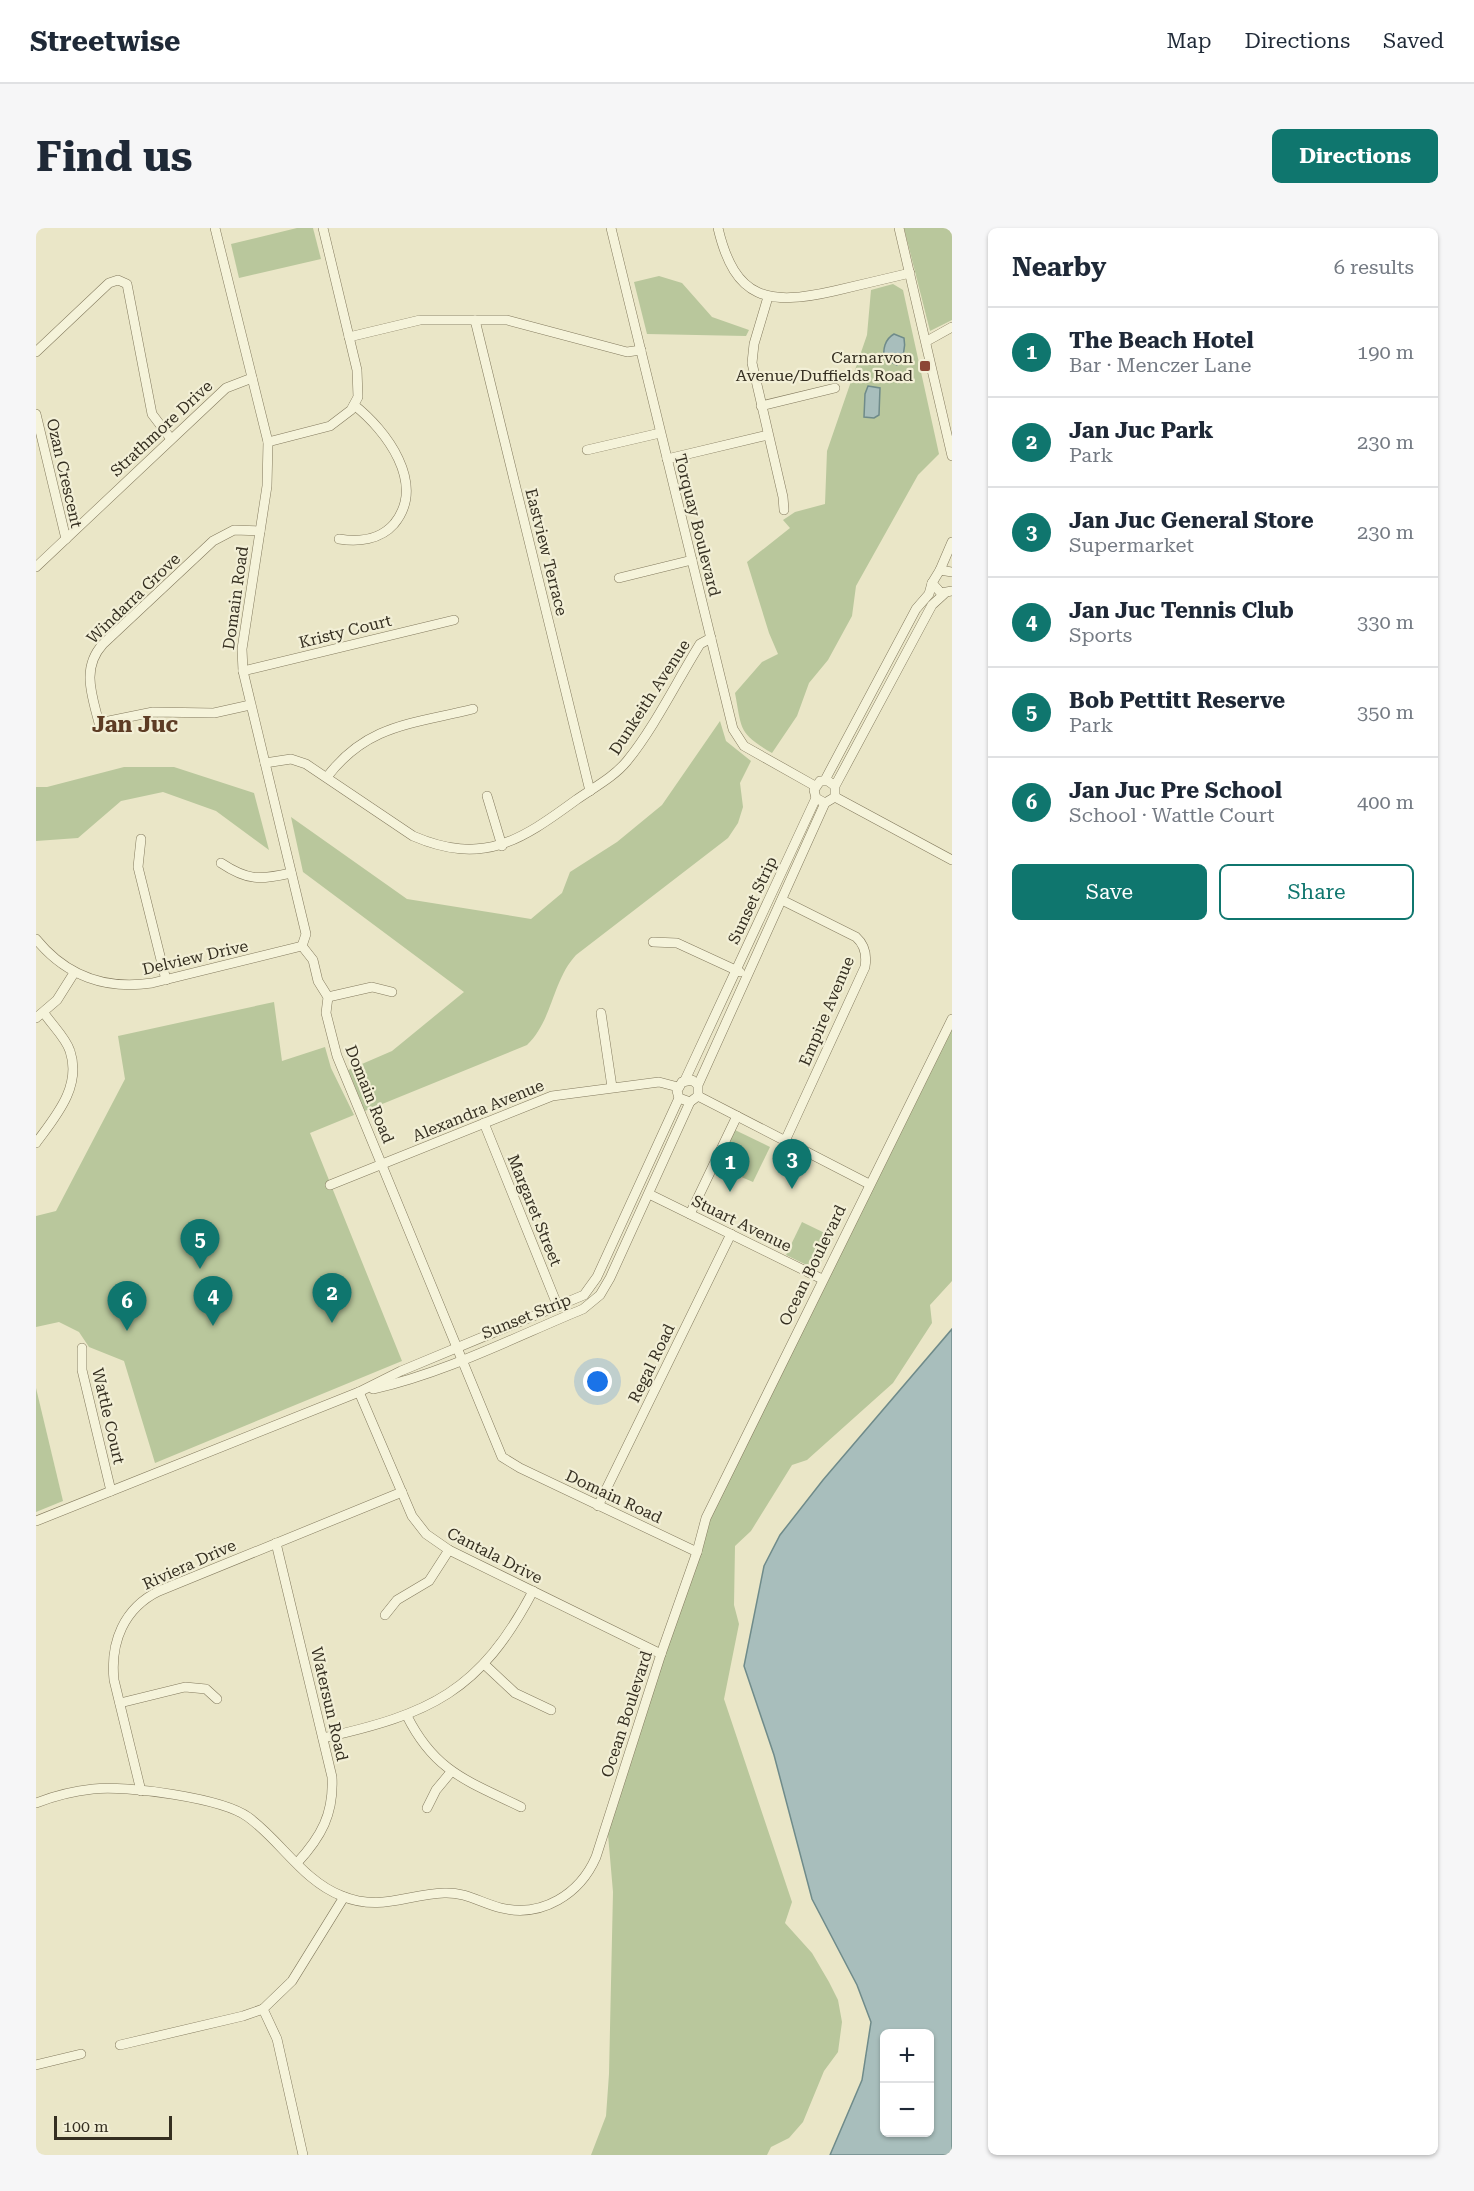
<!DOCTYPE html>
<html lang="en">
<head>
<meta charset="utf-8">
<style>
	body { margin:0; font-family:"Roboto Serif",serif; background:#f6f6f7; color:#1f2937 }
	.controls { position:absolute; right:18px; bottom:18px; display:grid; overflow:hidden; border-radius:9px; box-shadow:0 2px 4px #0004 }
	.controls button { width:54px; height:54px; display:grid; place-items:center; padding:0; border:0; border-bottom:2px solid #e0e1e3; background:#fff; color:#1f2937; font:30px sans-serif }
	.scale { position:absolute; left:18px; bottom:15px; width:118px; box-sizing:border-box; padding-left:6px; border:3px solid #352f21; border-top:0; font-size:16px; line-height:21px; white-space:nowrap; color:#352f21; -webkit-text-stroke:4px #f2efd6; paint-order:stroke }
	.you { position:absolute; left:562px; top:1154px; width:21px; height:21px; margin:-15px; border:4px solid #fff; border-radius:50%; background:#1a73e8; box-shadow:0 0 0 9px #1a73e833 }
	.badge { display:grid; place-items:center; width:39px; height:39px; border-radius:50%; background:#0f766e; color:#fff; font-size:20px; font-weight:700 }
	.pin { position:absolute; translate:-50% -50px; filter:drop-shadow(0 2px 3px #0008) }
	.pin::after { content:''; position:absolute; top:32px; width:21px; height:18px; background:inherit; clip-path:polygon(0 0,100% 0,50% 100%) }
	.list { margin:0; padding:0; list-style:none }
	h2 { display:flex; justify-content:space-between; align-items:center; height:78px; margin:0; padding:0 24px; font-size:26px }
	h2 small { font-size:20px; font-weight:400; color:#747a83 }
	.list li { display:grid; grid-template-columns:39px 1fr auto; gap:18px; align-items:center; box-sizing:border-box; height:90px; padding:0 24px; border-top:2px solid #e0e1e3 }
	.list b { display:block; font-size:22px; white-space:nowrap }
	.list p { margin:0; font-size:20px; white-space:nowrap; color:#747a83 }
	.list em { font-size:20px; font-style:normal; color:#747a83 }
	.actions { display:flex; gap:12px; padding:18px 24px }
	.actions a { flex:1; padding:14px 0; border:2px solid #0f766e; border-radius:9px; text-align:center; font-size:21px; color:#0f766e }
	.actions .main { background:#0f766e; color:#fff }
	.map { position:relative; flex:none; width:916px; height:1927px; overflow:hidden; border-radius:9px }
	header { display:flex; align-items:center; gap:36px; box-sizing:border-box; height:84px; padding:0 30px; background:#fff; border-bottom:2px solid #e0e1e3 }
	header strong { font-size:28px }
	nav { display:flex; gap:33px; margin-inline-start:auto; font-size:21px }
	.intro { display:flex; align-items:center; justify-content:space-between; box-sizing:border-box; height:144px; padding:0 36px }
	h1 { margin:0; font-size:42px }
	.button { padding:15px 27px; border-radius:9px; background:#0f766e; color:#fff; font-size:21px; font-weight:700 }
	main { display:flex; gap:36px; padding:0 36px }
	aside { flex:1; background:#fff; border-radius:9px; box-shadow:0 2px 4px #0004 }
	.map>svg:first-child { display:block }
	.green { fill:#b9c79c }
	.water { fill:#a8bebc; stroke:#6f8b8a; stroke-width:1.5; fill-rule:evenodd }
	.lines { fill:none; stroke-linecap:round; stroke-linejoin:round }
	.minor-casing { stroke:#837a5e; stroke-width:10 }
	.minor { stroke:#f5f3da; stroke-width:9 }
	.poi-dot { fill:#8c4635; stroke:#f2efd6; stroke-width:2 }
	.labels { text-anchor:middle; stroke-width:4.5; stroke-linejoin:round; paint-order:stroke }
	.poi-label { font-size:16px; fill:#352f21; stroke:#f2efd6; text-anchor:end }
	.street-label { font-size:16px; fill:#352f21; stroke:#f2efd6 }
	.district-label { font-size:22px; font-weight:bold; fill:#5d3c24; stroke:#f2efd6 }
</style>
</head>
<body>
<header>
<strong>Streetwise</strong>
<nav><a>Map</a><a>Directions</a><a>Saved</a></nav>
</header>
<div class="intro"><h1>Find us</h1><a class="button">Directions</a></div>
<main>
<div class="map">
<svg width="916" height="1927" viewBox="0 0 916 1927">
	<rect width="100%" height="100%" fill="#eae6c7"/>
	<!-- green -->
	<g class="green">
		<polygon points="261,0 277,0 285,31 203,50 195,16"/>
		<polygon points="868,0 916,0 916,92 894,103"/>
		<polygon points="623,48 646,55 676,89 713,102 710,108 611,106 598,54"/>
		<path d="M857,56l10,6 36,164 -21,21 -62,111 -4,30 -24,44 -19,23 -12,33 -25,37c-34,-20 -30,-23 -37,-60l27,-31 16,-8 -9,-21 -22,-71 43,-34 -7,-8 12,-8 30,-8 2,-53 40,-116 4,-45z"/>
		<path d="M684,493l6,20 25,20 -11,22 3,24 -5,16 -10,15 -152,117c-24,26 -23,65 -49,90l-162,66 -17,-41 44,-19 72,-59 -161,-120 -12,-55 116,82 124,20 31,-26 8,-21 47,-30 45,-37z"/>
		<polygon points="88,539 138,539 218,565 233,622 180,583 127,564 85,573 42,610 0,613 0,559 11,559"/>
		<polygon points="238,774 246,833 289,819 295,840 318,887 274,905 366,1133 119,1235 88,1133 53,1119 43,1104 23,1094 0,1099 0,988 20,983 89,851 82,808"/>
		<polygon points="916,791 916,1053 894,1077 896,1095 857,1155 771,1232 756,1237 715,1303 699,1318 698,1377 703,1396 688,1471 756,1674 749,1695 776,1725 793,1754 802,1772 806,1794 802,1824 788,1843 767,1894 753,1910 735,1919 731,1927 555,1927 570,1888 573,1846 577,1664 571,1595 664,1307"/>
		<polygon points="699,902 734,919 717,954 682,939"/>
		<polygon points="766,994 797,1009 781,1042 750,1027"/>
		<polygon points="0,1160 27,1273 0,1284"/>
	</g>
	<!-- water -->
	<g class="water">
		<path d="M858,106l10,4c2,10 0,18 -7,27l-12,-6c-3,-9 0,-20 9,-25z"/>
		<polygon points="832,158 844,160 843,187 838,190 828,189 829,166"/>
		<path d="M916,1101v826h-122l32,-75 9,-58 -14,-37 -45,-86 -38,-144 -30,-89 20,-100 16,-31 43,-55zM848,1806h46v98h-46z"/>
	</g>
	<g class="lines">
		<defs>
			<g id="minor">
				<polyline points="179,0 232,214 231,258 206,421 207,443 270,706 266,718 277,732 282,753 292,769 290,785 301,828 466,1229 484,1240 661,1324"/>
				<polyline points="575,0 697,501 708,518 779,558"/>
				<path d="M682,0c17,72 50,78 116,63 25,-6 51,-12 76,-18"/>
				<polyline points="863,0 916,228"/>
				<polyline points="732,69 718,116 716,135 747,269 748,282"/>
				<polyline points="439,92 554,563"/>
				<polyline points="313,109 384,92 471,92 591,124 605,122"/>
				<polyline points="891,113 916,99"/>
				<polyline points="0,124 73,55 82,52 91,56 116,186 135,211"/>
				<polyline points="725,178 799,160"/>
				<polyline points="0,186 30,311"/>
				<polyline points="232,214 294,198 315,182 322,169 321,142 287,0"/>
				<polyline points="551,222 624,205"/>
				<polyline points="631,231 732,207"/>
				<path d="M303,311c19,3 41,1 55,-15 33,-40 -8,-94 -40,-119"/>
				<polyline points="0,339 190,160 216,150"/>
				<polyline points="904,342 916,314"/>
				<polyline points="916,344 904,342 896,355 905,365 916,363"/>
				<polyline points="583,350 656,332"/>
				<polyline points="207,443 418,392"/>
				<path d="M214,477l-36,8 -61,-1 -54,11c-7,-28 -18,-55 4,-79l110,-103 21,-11 26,1"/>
				<path d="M229,535l26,-4 15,5 107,72c70,30 107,5 163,-36 17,-12 38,-23 51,-39 27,-33 50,-80 73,-117l11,-6"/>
				<path d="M291,549c40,-53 86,-53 146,-68"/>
				<polyline points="789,552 880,381 893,366 896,355"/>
				<polyline points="799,558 792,553 784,553 778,562 780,570 789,575 799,569 799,558 896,377 908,366"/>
				<polyline points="451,568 466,618"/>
				<polyline points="799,569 916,632"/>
				<polyline points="105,611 102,639 130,752"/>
				<path d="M185,635c27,18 39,17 70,10"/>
				<path d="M746,672l74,37c9,8 11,18 9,30l-80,174"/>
				<path d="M0,711c30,37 70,51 116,44l150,-37"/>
				<polyline points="617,714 641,715 704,744"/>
				<polyline points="292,769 336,759 356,764"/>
				<polyline points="565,785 576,859"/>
				<polyline points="0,790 21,772 38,745"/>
				<polyline points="649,852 780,570"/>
				<polyline points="662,857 656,852 646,854 641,863 643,870 654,874 662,868 662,857 789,575"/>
				<polyline points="662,868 833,956"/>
				<polyline points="448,895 522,1079"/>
				<path d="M0,915c19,-26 46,-56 34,-92 -4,-13 -18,-26 -26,-38"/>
				<polyline points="294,957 516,868 623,854 642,859"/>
				<polyline points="613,966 786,1051"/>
				<polyline points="654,986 701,888"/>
				<polyline points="46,1120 46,1142 75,1263"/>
				<path d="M337,1161c72,-16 142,-52 210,-80l17,-14 10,-17 80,-176"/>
				<polyline points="323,1164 376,1288 390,1306 413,1322 625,1426"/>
				<polyline points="562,1278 695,1006"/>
				<polyline points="0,1293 323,1164 365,1143 548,1067 561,1049 643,870"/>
				<path d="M240,1315l56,234c2,37 -11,60 -35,86"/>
				<polyline points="349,1387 361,1372 393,1353 413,1322"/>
				<polyline points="448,1436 479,1465 515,1482"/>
				<polyline points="84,1475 149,1459 170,1461 181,1471"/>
				<path d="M371,1488c28,56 61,65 114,91"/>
				<path d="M287,1510c107,-24 157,-46 210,-147"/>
				<path d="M105,1563l-27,-111c-4,-38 10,-72 45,-89l243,-99"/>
				<path d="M0,1575c18,-7 38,-12 57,-14 33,-4 129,9 155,28 33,24 55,64 94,79 39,16 65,-2 102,-3 22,-1 37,10 57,15 41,10 79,-14 95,-51l65,-203 36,-102 9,-34 246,-499"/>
				<polyline points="391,1580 400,1562 415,1544"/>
				<polyline points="84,1817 207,1788 227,1781"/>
				<polyline points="0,1837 45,1826"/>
				<polyline points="267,1927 241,1811 227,1781 256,1753 308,1669"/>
			</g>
		</defs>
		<!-- minor casing -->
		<use href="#minor" class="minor-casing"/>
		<!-- minor -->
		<use href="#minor" class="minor"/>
	</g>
	<!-- markers -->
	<rect class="poi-dot" x="883" y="132" width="12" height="12" rx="3"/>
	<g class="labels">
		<!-- poi labels -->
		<g class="poi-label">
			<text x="877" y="135">Carnarvon<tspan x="877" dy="18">Avenue/Duffields Road</tspan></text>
		</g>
		<!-- street labels -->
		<g class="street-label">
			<text transform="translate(125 200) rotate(-43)" y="6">Strathmore Drive</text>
			<text transform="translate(29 245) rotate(77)" y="6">Ozan Crescent</text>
			<text transform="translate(662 297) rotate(76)" y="6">Torquay Boulevard</text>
			<text transform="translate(511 324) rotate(76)" y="6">Eastview Terrace</text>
			<text transform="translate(97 370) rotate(-44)" y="6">Windarra Grove</text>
			<text transform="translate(199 370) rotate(-82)" y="6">Domain Road</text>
			<text transform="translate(309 403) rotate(-14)" y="6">Kristy Court</text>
			<text transform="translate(613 469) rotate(-57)" y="6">Dunkeith Avenue</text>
			<text transform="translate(716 672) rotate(-65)" y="6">Sunset Strip</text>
			<text transform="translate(159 729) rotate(-13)" y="6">Delview Drive</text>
			<text transform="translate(790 783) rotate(-67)" y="6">Empire Avenue</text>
			<text transform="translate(334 866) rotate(68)" y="6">Domain Road</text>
			<text transform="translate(442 882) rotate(-22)" y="6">Alexandra Avenue</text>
			<text transform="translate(499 982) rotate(68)" y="6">Margaret Street</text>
			<text transform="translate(706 995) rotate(26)" y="6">Stuart Avenue</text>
			<text transform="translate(776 1037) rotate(-64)" y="6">Ocean Boulevard</text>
			<text transform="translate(490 1088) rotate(-22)" y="6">Sunset Strip</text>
			<text transform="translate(615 1135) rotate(-64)" y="6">Regal Road</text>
			<text transform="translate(73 1188) rotate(77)" y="6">Wattle Court</text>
			<text transform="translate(578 1268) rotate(25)" y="6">Domain Road</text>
			<text transform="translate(459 1327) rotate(27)" y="6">Cantala Drive</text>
			<text transform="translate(153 1336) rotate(-24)" y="6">Riviera Drive</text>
			<text transform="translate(294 1476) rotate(77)" y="6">Watersun Road</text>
			<text transform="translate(590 1486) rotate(-72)" y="6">Ocean Boulevard</text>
		</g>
		<!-- district labels -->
		<g class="district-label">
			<text x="99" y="504">Jan Juc</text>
		</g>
	</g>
</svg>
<div class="controls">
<button>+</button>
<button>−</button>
</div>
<div class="scale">100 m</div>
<div class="you"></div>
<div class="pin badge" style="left:694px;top:964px">1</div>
<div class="pin badge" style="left:296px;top:1095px">2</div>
<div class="pin badge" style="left:756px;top:961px">3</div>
<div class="pin badge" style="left:177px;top:1098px">4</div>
<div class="pin badge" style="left:164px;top:1041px">5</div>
<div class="pin badge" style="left:91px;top:1103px">6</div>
</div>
<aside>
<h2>Nearby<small>6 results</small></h2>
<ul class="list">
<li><span class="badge">1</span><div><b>The Beach Hotel</b><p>Bar · Menczer Lane</p></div><em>190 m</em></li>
<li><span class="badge">2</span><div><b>Jan Juc Park</b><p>Park</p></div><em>230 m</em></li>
<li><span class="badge">3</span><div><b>Jan Juc General Store</b><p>Supermarket</p></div><em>230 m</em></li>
<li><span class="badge">4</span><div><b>Jan Juc Tennis Club</b><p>Sports</p></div><em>330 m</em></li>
<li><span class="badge">5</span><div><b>Bob Pettitt Reserve</b><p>Park</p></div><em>350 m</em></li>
<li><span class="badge">6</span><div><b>Jan Juc Pre School</b><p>School · Wattle Court</p></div><em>400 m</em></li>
</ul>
<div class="actions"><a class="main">Save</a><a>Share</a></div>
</aside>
</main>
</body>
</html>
